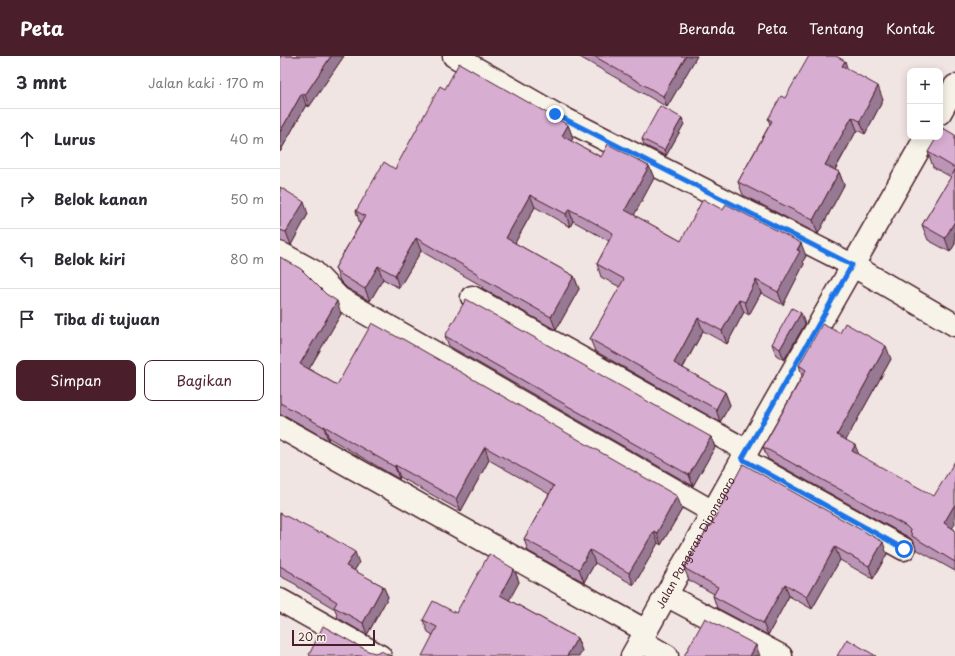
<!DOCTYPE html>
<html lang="id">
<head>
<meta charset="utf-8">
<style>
	body { margin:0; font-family:"Playpen Sans",sans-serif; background:#f7f7f7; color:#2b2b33 }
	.controls { position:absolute; right:12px; top:12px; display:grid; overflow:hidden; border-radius:8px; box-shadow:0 2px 10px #0003 }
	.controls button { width:36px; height:36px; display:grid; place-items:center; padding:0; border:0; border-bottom:1px solid #e1e1e2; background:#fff; color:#2b2b33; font:20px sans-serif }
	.scale { position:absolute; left:12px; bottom:10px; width:83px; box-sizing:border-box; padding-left:4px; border:2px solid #4a1f2b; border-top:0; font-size:11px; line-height:14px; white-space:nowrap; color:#4a1f2b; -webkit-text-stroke:3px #f7f3e8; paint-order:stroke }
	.stop { position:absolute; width:12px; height:12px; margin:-9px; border:3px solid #1a73e8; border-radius:50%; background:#fff }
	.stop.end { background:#1a73e8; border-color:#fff; box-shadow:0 1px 4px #0008 }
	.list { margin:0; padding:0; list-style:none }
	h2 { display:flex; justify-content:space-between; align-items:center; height:52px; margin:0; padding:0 16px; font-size:17px }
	h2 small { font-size:13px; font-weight:400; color:#7c7c81 }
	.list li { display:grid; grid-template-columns:26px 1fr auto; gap:12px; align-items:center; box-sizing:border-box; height:60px; padding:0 16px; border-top:1px solid #e1e1e2 }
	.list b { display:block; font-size:15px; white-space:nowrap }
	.list em { font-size:13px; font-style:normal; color:#7c7c81 }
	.actions { display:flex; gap:8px; padding:12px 16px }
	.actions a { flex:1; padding:9px 0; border:1px solid #4a1f2b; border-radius:8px; text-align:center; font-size:14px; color:#4a1f2b }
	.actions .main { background:#4a1f2b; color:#fff }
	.icon { flex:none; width:22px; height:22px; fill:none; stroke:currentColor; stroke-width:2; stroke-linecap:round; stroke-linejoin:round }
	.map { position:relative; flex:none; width:675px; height:600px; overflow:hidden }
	header { display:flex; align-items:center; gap:24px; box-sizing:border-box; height:56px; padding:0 20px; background:#4a1f2b; color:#fff }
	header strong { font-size:19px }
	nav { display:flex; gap:22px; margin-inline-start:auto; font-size:14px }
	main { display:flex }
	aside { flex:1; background:#fff }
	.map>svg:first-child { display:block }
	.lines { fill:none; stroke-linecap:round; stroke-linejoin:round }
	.minor-casing { stroke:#4a1f2b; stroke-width:25 }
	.tertiary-casing { stroke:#4a1f2b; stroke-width:25 }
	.minor { stroke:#f7f3e8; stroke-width:22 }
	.tertiary { stroke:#f7f3e8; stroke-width:22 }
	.wall { fill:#ba95b5; stroke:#4a1f2b }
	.shaded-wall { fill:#977993; stroke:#4a1f2b }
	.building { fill:#d8add2; stroke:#4a1f2b }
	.route { stroke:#1a73e8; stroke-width:5 }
	.labels { text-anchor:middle; stroke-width:3.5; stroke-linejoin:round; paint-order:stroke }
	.street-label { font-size:11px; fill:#4a1f2b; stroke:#f7f3e8 }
</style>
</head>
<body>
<header>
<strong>Peta</strong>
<nav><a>Beranda</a><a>Peta</a><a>Tentang</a><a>Kontak</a></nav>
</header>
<main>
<aside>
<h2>3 mnt<small>Jalan kaki · 170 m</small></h2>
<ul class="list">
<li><svg class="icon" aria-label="ahead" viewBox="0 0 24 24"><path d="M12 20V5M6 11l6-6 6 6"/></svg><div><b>Lurus</b></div><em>40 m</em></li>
<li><svg class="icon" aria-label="right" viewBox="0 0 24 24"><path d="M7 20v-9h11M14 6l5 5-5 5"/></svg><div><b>Belok kanan</b></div><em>50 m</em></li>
<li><svg class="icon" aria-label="left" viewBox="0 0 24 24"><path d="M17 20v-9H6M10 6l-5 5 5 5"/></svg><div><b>Belok kiri</b></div><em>80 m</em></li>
<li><svg class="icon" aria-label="arrive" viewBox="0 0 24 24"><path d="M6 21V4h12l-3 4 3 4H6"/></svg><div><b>Tiba di tujuan</b></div></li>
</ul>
<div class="actions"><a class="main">Simpan</a><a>Bagikan</a></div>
</aside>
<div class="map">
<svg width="675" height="600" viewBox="0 0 675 600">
	<rect width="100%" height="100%" fill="#f1e5e4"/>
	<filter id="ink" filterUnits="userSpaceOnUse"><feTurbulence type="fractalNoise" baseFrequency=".025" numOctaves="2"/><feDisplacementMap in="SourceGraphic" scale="8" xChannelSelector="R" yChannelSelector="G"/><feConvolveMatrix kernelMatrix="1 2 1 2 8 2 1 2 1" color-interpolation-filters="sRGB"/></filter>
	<g filter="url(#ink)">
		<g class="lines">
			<defs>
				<g id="minor">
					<polyline points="174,0 275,58 572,209"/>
					<polyline points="0,197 33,215 59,242 433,456"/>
					<polyline points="192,241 467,395"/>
					<polyline points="0,371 366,575"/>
					<polyline points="462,403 624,493"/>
					<polyline points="386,539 501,600"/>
					<polyline points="0,544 100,600"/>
					<polyline points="361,585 387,600"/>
				</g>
				<g id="tertiary">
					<polyline points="660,57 675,30"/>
					<polyline points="572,209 675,269"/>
					<path id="s1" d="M352,600l115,-205 179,-314"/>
				</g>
			</defs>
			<!-- minor casing -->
			<use href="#minor" class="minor-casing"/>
			<!-- tertiary casing -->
			<use href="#tertiary" class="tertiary-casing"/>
			<!-- minor -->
			<use href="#minor" class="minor"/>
			<!-- tertiary -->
			<use href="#tertiary" class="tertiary"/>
		</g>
		<!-- wall -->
		<g class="wall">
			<polygon points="0,0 64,0 29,51 26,49 0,96"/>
			<polygon points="298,0 417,0 387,51"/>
			<polygon points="568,14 603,44 585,78 577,74 555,114 559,116 564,129 538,178 463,139 458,126 490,68 488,63 505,42"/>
			<polygon points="165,33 288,69 293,82 291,85 321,101 369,110 374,122 354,159 401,185 526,200 523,205 524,208 503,249 481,237 469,259 464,256 447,288 423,275 403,312 445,336 450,349 440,366 315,295 310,283 340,231 321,221 317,208 329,185 293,165 290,171 255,151 235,187 294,220 299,233 276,274 202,232 202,230 141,195 119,232 103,223 90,245 67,232 60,225 55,212 80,168 76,155 115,113"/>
			<polygon points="402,62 404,68 386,100 364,89 362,83"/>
			<polygon points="675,79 675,188 670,196 648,184 642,169 671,121 653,111 648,96"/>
			<polygon points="0,131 28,158 11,189 0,185"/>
			<polygon points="0,201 61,258 29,313 57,329 402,453 381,489 378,487 354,529 315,507 304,526 248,495 244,483 269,438 209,404 181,455 120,421 119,423 49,382 48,384 6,360 0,359"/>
			<polygon points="525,268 504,304 496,299 492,288"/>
			<polygon points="560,277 611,303 566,384 579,399 675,474 675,515 636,493 634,486 630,482 488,403 483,391 522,320 519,309"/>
			<polygon points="165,280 431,381 435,391 413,430 169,290"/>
			<polygon points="0,457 79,507 74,515 103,530 108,541 87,579 58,562 55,553 18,531 17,529 0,520"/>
			<polygon points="429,470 607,498 593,523 560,504 532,553 509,540 488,579 437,552 433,540 434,538 409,524 404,512"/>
			<polygon points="234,513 239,526 229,544 297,582 302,595 153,579 148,576 143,564 176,557"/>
		</g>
		<!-- shaded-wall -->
		<g class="shaded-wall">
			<polygon points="51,0 64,0 29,51 25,39"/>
			<polygon points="406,0 417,0 387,51 383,40"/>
			<polygon points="565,5 569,18 562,10"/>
			<polygon points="598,30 603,44 585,78 580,65"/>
			<polygon points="22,37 26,49 0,96 0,76"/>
			<polygon points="572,61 577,74 550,122 545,109"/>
			<polygon points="402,62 404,68 386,100 384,94"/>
			<polygon points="288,69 293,82 287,93 282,80"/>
			<polygon points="369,110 374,122 350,167 345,154"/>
			<polygon points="559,116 564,129 538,178 533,164"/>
			<polygon points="250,139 255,151 231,194 226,182"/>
			<polygon points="24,146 28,158 11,189 6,176"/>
			<polygon points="289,153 293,165 290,171 286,158"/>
			<polygon points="675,165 675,188 670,196 665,182"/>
			<polygon points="136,182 141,195 119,232 115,219"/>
			<polygon points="521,187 526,200 523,205 524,208 503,249 498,236"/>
			<polygon points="98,210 103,223 90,245 85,233"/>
			<polygon points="294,220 299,233 276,274 271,261"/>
			<polygon points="476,224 481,237 469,259 465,246"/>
			<polygon points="459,244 464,256 447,288 442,275"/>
			<polygon points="57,245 61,258 25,320 20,308"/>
			<polygon points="521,257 525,268 504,304 500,293"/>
			<polygon points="418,262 423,275 398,320 394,307"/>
			<polygon points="606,290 611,303 562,391 557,379"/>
			<polygon points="445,336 450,349 440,366 436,353"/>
			<polygon points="44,370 49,382 48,384 44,371"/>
			<polygon points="431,381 435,391 413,430 409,419"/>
			<polygon points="575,389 580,401 572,395"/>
			<polygon points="205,391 209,404 181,455 176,443"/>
			<polygon points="115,409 120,421 119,423 115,411"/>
			<polygon points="397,440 402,453 381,489 377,477"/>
			<polygon points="675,448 675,468 668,479 664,467"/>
			<polygon points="374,475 378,487 354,529 349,517"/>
			<polygon points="603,486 607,498 593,523 589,510"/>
			<polygon points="555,491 560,504 532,553 527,541"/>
			<polygon points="310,494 315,507 304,526 299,513"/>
			<polygon points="75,496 79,507 70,521 66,510"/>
			<polygon points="234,513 239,526 225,552 220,539"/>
			<polygon points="505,528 509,540 488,579 483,567"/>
			<polygon points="103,530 108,541 87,579 83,567"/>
			<polygon points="297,582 302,595 299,600 287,600"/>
			<polygon points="476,589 480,600 470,600"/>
		</g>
		<!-- building -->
		<g class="building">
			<polygon points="0,0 51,0 25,39 22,37 0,76"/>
			<polygon points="314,0 406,0 383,40"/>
			<polygon points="529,0 556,0 565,5 562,10 598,30 580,65 572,61 545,109 559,116 533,164 458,126 492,65 488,63 501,40 505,42"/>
			<polygon points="179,7 288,69 282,80 321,101 328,88 369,110 345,154 401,185 423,143 443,154 446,148 521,187 517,194 520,195 498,236 476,224 465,246 459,244 442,275 418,262 394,307 445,336 436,353 310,283 344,223 317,208 333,177 289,153 286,158 250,139 226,182 294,220 271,261 198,220 198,218 136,182 115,219 98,210 85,233 62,219 55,212 85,160 76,155 104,106 115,113 160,30 165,33"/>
			<polygon points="380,50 402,62 384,94 362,83"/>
			<polygon points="663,72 675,79 675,112 648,96 657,81 660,81 660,77"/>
			<polygon points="675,114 675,165 665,182 642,169"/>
			<polygon points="0,131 24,146 6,176 0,174"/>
			<polygon points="0,201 21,213 46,238 57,245 20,308 57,329 92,267 121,283 121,282 397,440 377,477 374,475 349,517 310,494 299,513 244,483 274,430 205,391 176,443 115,409 115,411 44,370 44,371 2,348 0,347"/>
			<polygon points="186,243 431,381 409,419 165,280"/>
			<polygon points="512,252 521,257 500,293 492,288"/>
			<polygon points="565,267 606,290 557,379 575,389 572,395 654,440 675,405 675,448 664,467 675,474 675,506 632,480 630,474 626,470 483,391 526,314 519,309 542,268 560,277"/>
			<polygon points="463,408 603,486 589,510 555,491 527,541 505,528 483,567 433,540 438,531 404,512 429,470 430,471"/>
			<polygon points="0,457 39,477 40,475 75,496 66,510 103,530 83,567 54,551 57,546 14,519 14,518 0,510"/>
			<polygon points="209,498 234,513 220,539 297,582 287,600 142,600 157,571 143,564 153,545 176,557"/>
			<polygon points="425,562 476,589 470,600 404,600"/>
			<polygon points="43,570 88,595 95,597 101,595 111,600 31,600 29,599"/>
			<polygon points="567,583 596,600 557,600"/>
		</g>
	</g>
	<g class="lines" filter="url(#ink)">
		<!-- route -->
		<polyline class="route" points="275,58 572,209 462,403 624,493"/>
	</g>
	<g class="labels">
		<!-- street labels -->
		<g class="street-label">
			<text dy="4" stroke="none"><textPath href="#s1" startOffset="130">Jalan Pangeran Diponegoro</textPath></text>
		</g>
	</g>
</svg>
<div class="controls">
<button>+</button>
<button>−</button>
</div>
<div class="scale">20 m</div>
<div class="stop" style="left:624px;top:493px"></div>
<div class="stop end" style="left:275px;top:58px"></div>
</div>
</main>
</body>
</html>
